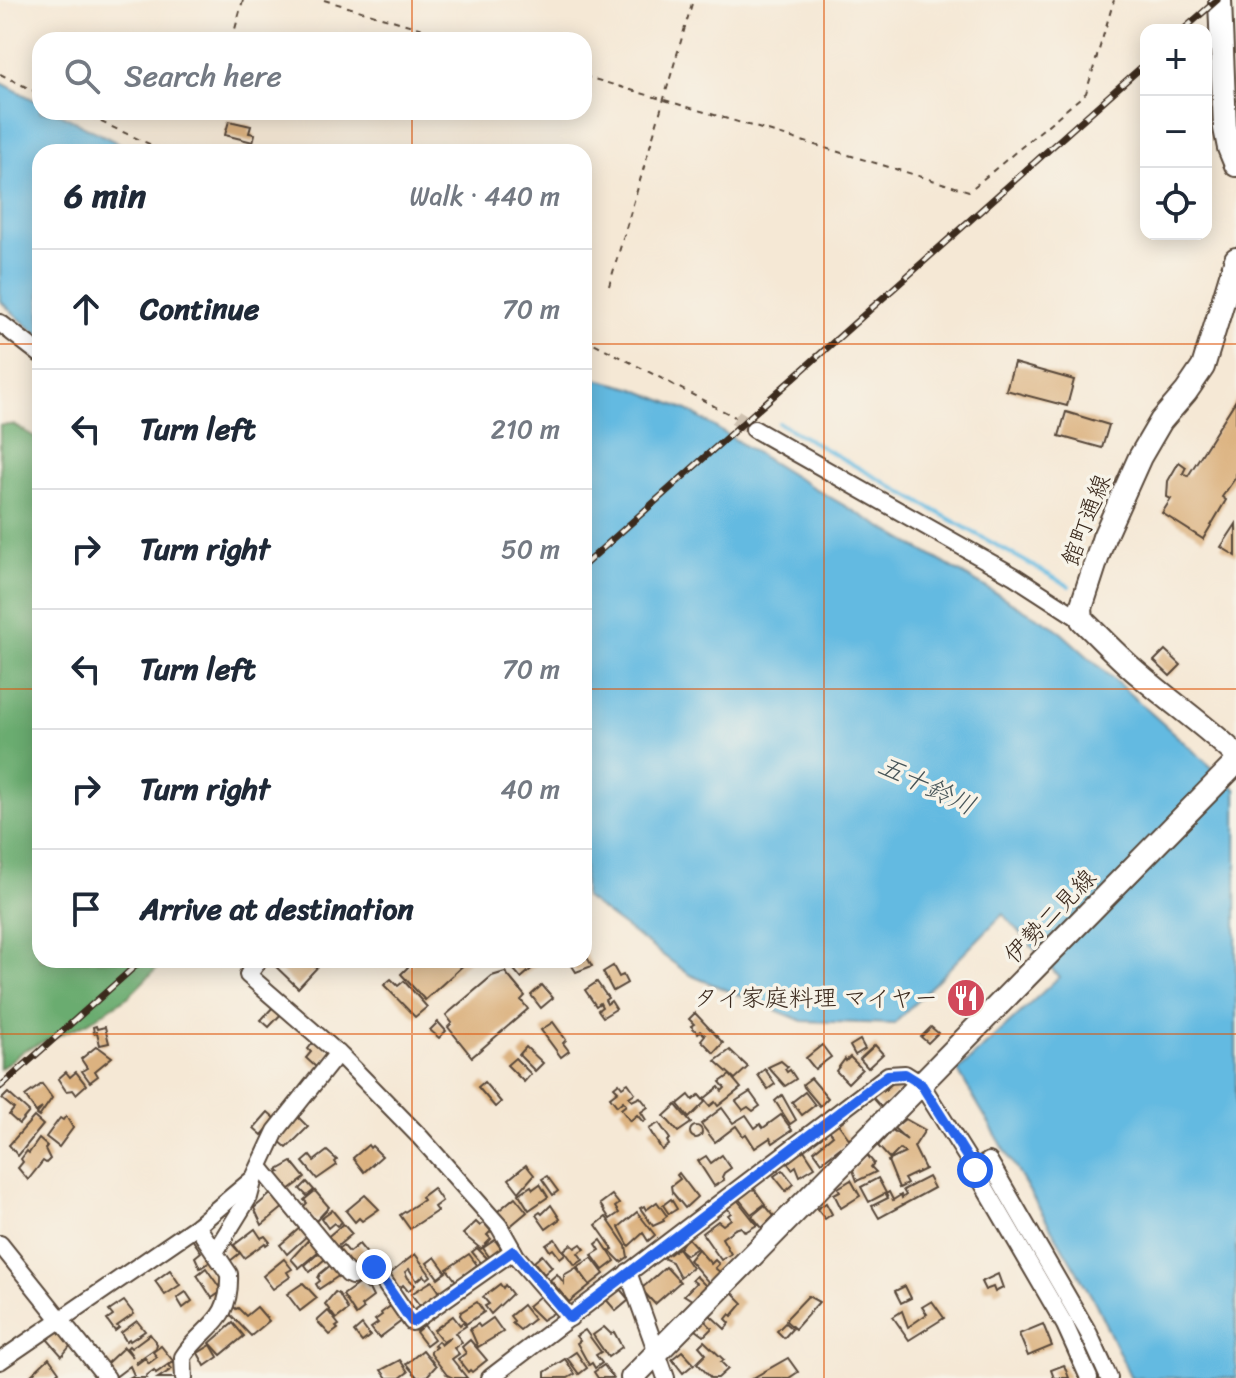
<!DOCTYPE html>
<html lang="en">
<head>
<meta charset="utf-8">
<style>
	body { margin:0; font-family:Sriracha,"Klee One",sans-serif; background:#f6f6f7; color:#1f2937 }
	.controls { position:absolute; right:24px; top:24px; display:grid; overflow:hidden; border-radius:16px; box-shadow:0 4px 20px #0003 }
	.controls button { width:72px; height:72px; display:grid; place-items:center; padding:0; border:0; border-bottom:2px solid #e0e1e3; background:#fff; color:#1f2937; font:40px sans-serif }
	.stop { position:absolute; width:24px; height:24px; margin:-18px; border:6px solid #2563eb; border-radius:50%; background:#fff }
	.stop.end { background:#2563eb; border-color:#fff; box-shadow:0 2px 8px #0008 }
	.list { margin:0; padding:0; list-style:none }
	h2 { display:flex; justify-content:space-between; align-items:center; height:104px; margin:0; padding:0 32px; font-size:34px }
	h2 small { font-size:26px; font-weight:400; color:#747a83 }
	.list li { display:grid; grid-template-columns:52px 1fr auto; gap:24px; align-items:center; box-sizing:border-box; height:120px; padding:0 32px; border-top:2px solid #e0e1e3 }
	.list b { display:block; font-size:30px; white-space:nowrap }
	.list em { font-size:26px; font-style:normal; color:#747a83 }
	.icon { flex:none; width:44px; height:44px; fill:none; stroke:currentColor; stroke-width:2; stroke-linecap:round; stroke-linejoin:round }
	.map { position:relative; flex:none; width:1236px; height:1378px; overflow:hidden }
	.search { position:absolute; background:#fff; box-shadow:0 4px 20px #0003; left:32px; top:32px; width:560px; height:88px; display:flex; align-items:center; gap:20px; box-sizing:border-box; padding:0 28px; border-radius:24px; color:#747a83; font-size:30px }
	.panel { position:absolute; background:#fff; box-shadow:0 4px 20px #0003; left:32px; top:144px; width:560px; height:824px; border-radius:24px }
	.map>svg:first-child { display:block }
	.forest { fill:#6aac6f; stroke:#526b46; stroke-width:2 }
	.water { fill:#64bae1; stroke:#507280; stroke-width:2 }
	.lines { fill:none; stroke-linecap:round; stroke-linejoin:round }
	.stream { stroke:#64bae1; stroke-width:4 }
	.building { fill:#dcb280 }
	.minor-tunnel { stroke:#d0c2b0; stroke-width:16; stroke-dasharray:16 8; stroke-linecap:butt }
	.minor-casing { stroke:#574639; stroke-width:20 }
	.major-casing { stroke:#574639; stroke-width:26 }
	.path { stroke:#574639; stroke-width:2; stroke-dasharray:6 6; stroke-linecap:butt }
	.minor { stroke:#fff; stroke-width:16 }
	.major { stroke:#fff; stroke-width:22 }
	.rail-casing { stroke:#3b2a1e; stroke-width:7 }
	.rail { stroke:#f7f3e8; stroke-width:4; stroke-dasharray:12; stroke-linecap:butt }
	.route { stroke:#2563eb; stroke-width:10 }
	.grid { fill:none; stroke:#df570d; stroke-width:2; stroke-opacity:0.55 }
	.labels { text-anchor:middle; stroke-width:7; stroke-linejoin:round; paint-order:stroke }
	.street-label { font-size:24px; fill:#3b2a1e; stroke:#f7f3e8 }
	.poi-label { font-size:24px; fill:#3b2a1e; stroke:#f7f3e8; text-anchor:end }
	.water-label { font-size:26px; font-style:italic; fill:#475558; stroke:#f7f3e8 }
</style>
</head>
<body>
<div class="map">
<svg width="1236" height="1378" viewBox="0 0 1236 1378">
	<rect width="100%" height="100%" fill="#f7f3e8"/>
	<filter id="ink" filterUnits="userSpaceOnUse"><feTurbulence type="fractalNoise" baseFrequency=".0125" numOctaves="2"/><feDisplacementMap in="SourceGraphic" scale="16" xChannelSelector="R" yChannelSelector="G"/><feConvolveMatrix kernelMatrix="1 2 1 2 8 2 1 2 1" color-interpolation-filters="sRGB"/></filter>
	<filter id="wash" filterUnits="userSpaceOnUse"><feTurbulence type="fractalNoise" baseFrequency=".006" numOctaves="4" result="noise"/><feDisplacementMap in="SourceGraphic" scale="32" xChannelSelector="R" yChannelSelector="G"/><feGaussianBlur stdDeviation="1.8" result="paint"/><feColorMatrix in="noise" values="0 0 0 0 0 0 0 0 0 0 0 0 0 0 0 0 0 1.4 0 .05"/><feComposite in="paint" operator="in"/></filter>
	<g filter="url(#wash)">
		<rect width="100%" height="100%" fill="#f5e8d5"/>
		<!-- forest -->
		<polygon class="forest" points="0,425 14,425 40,440 40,960 165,960 129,996 87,1023 24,1050 0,1069"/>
		<!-- water -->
		<g class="water">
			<polygon points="0,82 40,103 40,112 56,112 136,152 40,152 40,337 0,301"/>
			<polygon points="584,376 632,388 687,410 795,477 1056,628 1236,789 1236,1378 1131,1378 1095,1302 958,1071 1059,977 1003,914 894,1024 802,1021 690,975 584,897"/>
		</g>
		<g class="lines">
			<!-- stream -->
			<polyline class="stream" points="779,423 1069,586"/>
		</g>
		<g id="blocks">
			<!-- building -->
			<g class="building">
				<polygon points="229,121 251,126 249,133 255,134 253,142 225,135"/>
				<polygon points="1014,363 1074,380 1067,406 1006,390"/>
				<polygon points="1236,400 1236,477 1222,497 1226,500 1203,539 1162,513 1171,499 1167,497 1168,481 1179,462 1186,467 1183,473 1188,476"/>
				<polygon points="1066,412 1109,425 1102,448 1059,436"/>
				<polygon points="1236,524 1236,556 1221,547"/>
				<polygon points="1165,650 1181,665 1170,676 1154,661"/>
				<polygon points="584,952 592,966 576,972 569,961 584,960"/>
				<polygon points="269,960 324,960 298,988"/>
				<polygon points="415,960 469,960 425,1000 401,974"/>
				<polygon points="514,960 534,960 537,964 521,978 509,964"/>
				<polygon points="613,966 619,977 623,975 627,983 613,991 603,972"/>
				<polygon points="505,972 525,996 521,1000 528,1009 472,1057 448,1027 452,1023 446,1015 492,976"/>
				<polygon points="391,979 398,986 404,981 427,1007 415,1017 384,985"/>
				<polygon points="597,982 608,998 605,1000 607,1004 611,1001 616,1009 603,1017 598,1010 602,1007 600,1003 596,1006 585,990"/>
				<polygon points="542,985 553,998 541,1008 531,995"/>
				<polygon points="973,985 980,992 960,1011 953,1004"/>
				<polygon points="275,1005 283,1012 269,1027 261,1020"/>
				<polygon points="695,1013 723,1043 714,1053 701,1040 705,1035 700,1031 698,1033 691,1026 694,1024 689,1019"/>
				<polygon points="438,1022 446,1031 439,1038 430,1030"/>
				<polygon points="553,1022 566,1040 563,1043 569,1051 561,1057 541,1030"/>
				<polygon points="96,1026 97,1029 105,1027 109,1043 100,1045 97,1032 94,1033 93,1027"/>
				<polygon points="931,1027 938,1033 928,1043 921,1037"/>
				<polygon points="316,1039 331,1052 317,1068 306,1058 311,1052 308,1049"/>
				<polygon points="860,1040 865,1049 855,1055 850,1046"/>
				<polygon points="822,1045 831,1057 815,1069 806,1058"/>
				<polygon points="875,1045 883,1054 868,1068 860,1059"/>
				<polygon points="97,1046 112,1057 95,1071 98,1076 90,1082 82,1071 87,1068 81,1059"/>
				<polygon points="526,1047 543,1063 535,1071 519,1055"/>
				<polygon points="730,1050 748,1067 735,1079 715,1061"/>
				<polygon points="850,1057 862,1069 848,1083 836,1071 845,1059 846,1061"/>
				<polygon points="515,1058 531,1074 524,1082 507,1065"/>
				<polygon points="781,1061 788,1067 785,1069 787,1072 790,1070 796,1079 785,1086 768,1067"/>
				<polygon points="765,1069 775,1084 768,1089 758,1075"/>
				<polygon points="66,1072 70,1077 76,1072 86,1085 76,1094 73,1090 66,1091 58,1079"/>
				<polygon points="730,1075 741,1088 718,1106 715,1102 710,1106 704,1099 719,1087 722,1091 725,1088 720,1082"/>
				<polygon points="811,1078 828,1098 820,1106 804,1087 803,1084"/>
				<polygon points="898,1078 905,1085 882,1108 873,1098 882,1087 885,1090"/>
				<polygon points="484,1082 501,1102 495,1107 478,1087"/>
				<polygon points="619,1083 622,1087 628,1083 635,1093 629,1097 632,1101 640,1097 648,1107 641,1112 646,1120 643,1122 637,1115 630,1121 621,1109 626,1105 623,1101 617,1106 610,1097 618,1091 614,1087"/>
				<polygon points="42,1084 52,1098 39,1117 36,1115 42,1108 36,1112 25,1096"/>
				<polygon points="750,1092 760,1106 753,1111 748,1107 743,1110 736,1101"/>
				<polygon points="805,1092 815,1105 802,1115 792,1102"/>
				<polygon points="8,1093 29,1112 19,1124 9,1115 14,1109 2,1099"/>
				<polygon points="689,1095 693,1100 699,1095 705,1102 689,1118 678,1104"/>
				<polygon points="782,1095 796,1120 790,1124 775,1101"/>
				<polygon points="676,1105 691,1123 678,1132 664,1116"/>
				<polygon points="722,1108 733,1123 746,1115 755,1128 760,1124 763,1128 781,1115 792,1130 773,1143 770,1138 755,1148 746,1134 743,1136 736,1126 715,1142 701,1124"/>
				<polygon points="268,1112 276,1119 262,1135 254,1128"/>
				<polygon points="296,1115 308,1127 287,1148 278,1140 282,1137 280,1134 294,1122 291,1119"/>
				<polygon points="66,1116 73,1128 59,1147 46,1137 60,1118 63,1120"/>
				<polygon points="34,1117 43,1125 18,1156 9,1145"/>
				<polygon points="834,1118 850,1140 822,1162 814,1151 833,1135 825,1125"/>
				<polygon points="905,1119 925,1130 914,1147 925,1169 904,1179 907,1184 899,1188 888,1161 905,1153 900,1149 890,1159 878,1146 892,1130 907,1140 894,1128"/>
				<polygon points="659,1123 670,1139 667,1141 669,1145 662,1150 649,1129"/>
				<circle cx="696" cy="1132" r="6"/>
				<polygon points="39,1139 47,1146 45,1149 50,1159 46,1163 43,1161 28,1180 18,1168 23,1162 21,1159 27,1151 29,1153"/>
				<polygon points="368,1145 370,1148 372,1146 382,1156 364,1172 353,1158"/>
				<polygon points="802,1147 815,1167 800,1176 796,1166 792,1169 787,1162 792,1159 789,1155"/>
				<polygon points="327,1151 337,1160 335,1162 337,1165 317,1179 303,1162 310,1156 314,1161"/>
				<polygon points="722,1155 731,1168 724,1173 722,1177 724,1180 714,1186 698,1161 706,1156 711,1163"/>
				<polygon points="867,1155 874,1163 871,1167 876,1172 857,1181 853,1170"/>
				<polygon points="292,1162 305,1178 286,1192 274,1176 280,1172 278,1170"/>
				<polygon points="526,1165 534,1175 519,1192 509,1179"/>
				<polygon points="783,1170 794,1184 786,1191 774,1176"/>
				<polygon points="679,1173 697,1197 685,1208 672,1192 671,1186 680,1179 677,1175"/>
				<polygon points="547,1176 558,1191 553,1195 542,1179"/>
				<polygon points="928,1177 934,1188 879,1218 872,1206 888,1198 886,1194 889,1192 893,1200 901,1195 902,1198 906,1195 903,1190"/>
				<polygon points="878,1178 886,1193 869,1202 861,1187"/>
				<polygon points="851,1180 860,1196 841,1208 834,1194 840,1191 838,1188"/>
				<polygon points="307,1182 314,1190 307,1196 300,1189"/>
				<polygon points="540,1184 548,1197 529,1210 519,1194 531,1186 533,1189"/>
				<polygon points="753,1187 765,1204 751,1214 735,1194"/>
				<polygon points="433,1188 442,1201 434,1207 437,1211 410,1229 400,1215 423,1200 421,1197"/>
				<polygon points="315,1191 329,1207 316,1221 302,1208 307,1203 304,1200"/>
				<polygon points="273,1192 285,1206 262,1225 254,1208"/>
				<polygon points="365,1195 379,1209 362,1221 359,1218 355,1222 346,1211"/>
				<polygon points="612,1195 619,1204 615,1207 619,1213 610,1219 600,1204"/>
				<polygon points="515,1197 527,1212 508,1228 497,1212"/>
				<polygon points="735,1197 757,1225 745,1232 741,1227 735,1229 722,1238 731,1254 721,1260 702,1233 718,1221 723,1225 731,1219 728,1215 731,1213 725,1205"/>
				<polygon points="671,1199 677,1209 669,1214 663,1205"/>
				<polygon points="657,1202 667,1216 663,1219 664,1221 653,1226 640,1208 644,1206 646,1210"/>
				<polygon points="826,1203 832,1214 825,1219 817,1209"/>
				<polygon points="551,1205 560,1219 546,1229 536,1215 540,1212 542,1214"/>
				<polygon points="765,1205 774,1216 762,1228 752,1216"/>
				<polygon points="332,1210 342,1222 337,1226 334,1223 328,1228 321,1218"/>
				<polygon points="637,1212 655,1235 648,1241 643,1233 629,1246 619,1227"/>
				<polygon points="606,1217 626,1246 628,1257 621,1262 610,1251 613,1249 596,1225"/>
				<polygon points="476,1222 480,1226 484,1223 491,1231 487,1235 491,1239 481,1249 463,1234"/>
				<polygon points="343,1224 352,1234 334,1249 325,1239"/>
				<polygon points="301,1227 308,1235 287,1254 280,1245"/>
				<polygon points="255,1229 261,1238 265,1236 270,1242 266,1245 265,1243 244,1258 234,1245"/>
				<polygon points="198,1235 215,1259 200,1268 195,1257 201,1252 192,1239"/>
				<polygon points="687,1237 697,1248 686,1255 679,1249"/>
				<polygon points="310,1238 320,1250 299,1268 291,1259"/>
				<polygon points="555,1239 565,1254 560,1258 553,1249 550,1251 546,1245"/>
				<polygon points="495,1240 502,1250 490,1258 483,1248"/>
				<polygon points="601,1240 615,1261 603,1270 592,1255 600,1250 596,1244"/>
				<polygon points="230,1242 240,1253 230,1261 223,1251"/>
				<polygon points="359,1244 369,1256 352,1268 335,1251 343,1245 349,1252"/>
				<polygon points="571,1244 575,1248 581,1244 585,1249 578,1253 583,1260 575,1265 564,1250"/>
				<polygon points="665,1247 670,1254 678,1248 692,1268 680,1277 672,1262 665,1259 660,1252"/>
				<polygon points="477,1248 488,1259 482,1264 472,1252"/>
				<polygon points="698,1249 711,1264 715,1260 719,1264 715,1268 721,1273 710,1284 689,1260"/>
				<polygon points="321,1251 326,1258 310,1272 305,1265"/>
				<polygon points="415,1254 431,1276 427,1279 424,1275 417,1281 409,1269 405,1272 408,1278 415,1285 408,1291 403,1285 397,1291 386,1277"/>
				<polygon points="469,1254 477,1265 468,1272 469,1274 456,1281 447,1269"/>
				<polygon points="542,1255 552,1267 544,1274 534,1262"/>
				<polygon points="435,1257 446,1272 438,1278 427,1263"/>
				<polygon points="592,1258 604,1274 590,1285 577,1267"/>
				<polygon points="284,1259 292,1269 287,1272 290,1277 273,1289 263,1276"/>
				<polygon points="332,1264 340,1275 319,1289 316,1284 320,1281 318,1278 320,1274"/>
				<polygon points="666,1267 680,1282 655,1304 641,1289"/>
				<polygon points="206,1268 222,1291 212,1298 197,1275"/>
				<polygon points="576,1268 590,1285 569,1302 550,1280 557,1274 564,1283 564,1275"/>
				<polygon points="170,1270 180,1285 165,1295 155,1281"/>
				<polygon points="998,1274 1003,1288 995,1292 993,1287 985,1290 981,1282"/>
				<polygon points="696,1276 706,1286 692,1300 684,1295 696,1283 692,1280"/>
				<polygon points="432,1281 441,1294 421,1307 411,1294"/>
				<polygon points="361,1282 367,1289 368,1287 373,1297 361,1306 364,1309 356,1315 343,1295"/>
				<polygon points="303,1283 317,1298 300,1311 287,1294"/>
				<polygon points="500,1284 503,1288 505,1285 512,1294 491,1314 485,1306 489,1304 483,1297"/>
				<polygon points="905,1286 911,1298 901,1303 895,1291"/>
				<polygon points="620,1289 629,1300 616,1311 604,1297"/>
				<polygon points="186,1292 192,1301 183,1308 177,1298"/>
				<polygon points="335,1292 339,1294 348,1310 336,1319 325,1304"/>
				<polygon points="732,1292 743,1303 732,1316 730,1314 726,1319 730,1323 725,1329 710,1315"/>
				<polygon points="540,1296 555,1312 542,1320 528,1306"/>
				<polygon points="808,1296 819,1302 795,1329 786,1321 787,1318"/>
				<polygon points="124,1301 134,1314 117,1326 119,1328 115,1331 107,1320 113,1316 109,1311"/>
				<polygon points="932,1301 944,1318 909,1340 893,1317 902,1311 908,1327 927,1314 922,1307"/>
				<polygon points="477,1302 484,1312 466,1324 460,1315 461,1312"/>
				<polygon points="392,1305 403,1320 379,1338 371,1328 378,1323 375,1320 382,1315 381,1313"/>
				<polygon points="523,1305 534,1319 520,1330 512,1323 514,1321 510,1316"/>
				<polygon points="234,1307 236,1309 238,1308 246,1316 257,1307 269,1321 251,1336 228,1312"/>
				<polygon points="328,1311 339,1325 336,1327 338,1329 330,1335 317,1321"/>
				<polygon points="453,1316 460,1325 463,1322 466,1326 455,1333 462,1342 454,1348 459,1354 452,1359 467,1378 453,1378 447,1375 431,1354 431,1351 436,1347 434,1345 438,1341 441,1345 451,1337 443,1342 434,1330"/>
				<polygon points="493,1318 503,1332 478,1347 470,1329 478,1324 480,1327"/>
				<polygon points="703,1319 712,1328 704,1336 692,1327"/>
				<polygon points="137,1321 145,1331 130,1341 129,1339 126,1341 121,1333"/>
				<polygon points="233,1323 244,1336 221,1355 210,1343"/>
				<polygon points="785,1323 792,1329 784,1338 777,1331"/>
				<polygon points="1043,1324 1052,1346 1028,1356 1019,1334"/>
				<polygon points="362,1325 370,1336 362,1342 354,1332"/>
				<polygon points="424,1325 434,1339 426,1345 416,1332"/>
				<polygon points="604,1327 611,1334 614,1332 622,1347 608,1357 593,1335"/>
				<polygon points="59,1330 70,1346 62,1356 47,1339"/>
				<polygon points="585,1330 601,1352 596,1355 602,1363 595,1368 592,1363 589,1365 577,1343 580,1341 576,1336"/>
				<polygon points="150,1334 157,1344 156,1348 136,1362 137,1364 145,1358 149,1363 157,1357 153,1352 161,1346 173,1361 156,1373 154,1370 146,1376 147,1378 129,1378 134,1375 130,1366 114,1378 105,1365 124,1347 133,1357 127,1348 129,1346 131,1348"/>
				<polygon points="470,1340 487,1360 472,1372 470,1370 468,1372 458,1359 466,1353 462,1347"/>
				<polygon points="704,1341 724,1360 721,1362 728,1369 718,1378 711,1378 697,1363 706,1354 699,1346"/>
				<polygon points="211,1345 218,1357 205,1366 198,1353"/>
				<polygon points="423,1350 436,1366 427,1376 418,1378 406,1364"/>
				<polygon points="682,1351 694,1364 683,1373 672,1359"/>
				<polygon points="576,1352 587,1368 579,1374 567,1358"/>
				<polygon points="49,1358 59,1372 51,1378 28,1378"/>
				<polygon points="788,1358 798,1372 789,1378 753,1378"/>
				<polygon points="565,1359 575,1374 568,1378 545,1378 545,1372"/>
				<polygon points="400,1360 408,1372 400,1378 387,1378 381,1370"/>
				<polygon points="174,1362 180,1378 158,1378 172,1369 169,1365"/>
				<polygon points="604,1365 613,1378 598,1378 594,1372"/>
				<polygon points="1064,1365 1069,1378 1054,1378 1051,1370"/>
			</g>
		</g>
	</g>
	<g filter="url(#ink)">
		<use href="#blocks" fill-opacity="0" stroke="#574639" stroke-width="2"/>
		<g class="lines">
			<!-- minor-tunnel -->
			<polyline class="minor-tunnel" points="735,417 754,429"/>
			<defs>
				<g id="minor">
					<polyline points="0,323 40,354"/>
					<polyline points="754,429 1014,576 1082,620"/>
					<polyline points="259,960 248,975 341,1056 420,1137 499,1226 516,1256 570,1318"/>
					<polyline points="260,1167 348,1274 352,1276 374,1267 412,1322 513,1251"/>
					<polyline points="975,1170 1065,1325 1089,1378"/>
					<polyline points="0,1244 107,1378"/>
					<polyline points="215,1252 249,1197 254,1178"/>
					<polyline points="628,1272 666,1378"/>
					<polyline points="0,1361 197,1226 254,1178 276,1131 338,1053"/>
					<path d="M184,1378l-1,-21c21,-33 48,-33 46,-83l-32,-48"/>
					<polyline points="490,1378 888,1075 905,1074 921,1084 975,1170 989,1161 1089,1334 1109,1378"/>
				</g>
				<g id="major">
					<polyline points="1220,0 1225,128 1229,148 1236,165"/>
					<path d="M1236,259l-33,108 -17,25 -25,29 -21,36 -36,80 -23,71 1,12c20,19 38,39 59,56 31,27 65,50 95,79"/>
					<polyline points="632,1378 1236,763"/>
				</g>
			</defs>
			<!-- minor casing -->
			<use href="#minor" class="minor-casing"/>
			<!-- major casing -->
			<use href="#major" class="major-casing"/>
			<!-- path -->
			<g class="path">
				<polyline points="324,0 460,40"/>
				<polyline points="232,40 243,0"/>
				<polyline points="0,74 40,94"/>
				<polyline points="584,76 969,191 1086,93 1114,0"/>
				<polyline points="79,112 167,152"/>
				<polyline points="609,286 693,0"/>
				<polyline points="584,338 735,417"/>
			</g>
			<!-- minor -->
			<use href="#minor" class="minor"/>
			<!-- major -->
			<use href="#major" class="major"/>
			<defs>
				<g id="rail">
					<polyline points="1183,30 1217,0"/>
					<polyline points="584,565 1146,63"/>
					<polyline points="0,1087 142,960"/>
				</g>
			</defs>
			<!-- rail casing -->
			<use href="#rail" class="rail-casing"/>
			<!-- rail -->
			<use href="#rail" class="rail"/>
		</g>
	</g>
	<g class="lines" filter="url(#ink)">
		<!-- route -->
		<polyline class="route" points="374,1267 412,1322 513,1251 570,1318 888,1075 905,1074 921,1084 975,1170"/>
	</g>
	<!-- grid -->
	<path class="grid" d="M412,0v40M824,0v1378M412,112v40M0,344h40M584,344h652M0,689h40M584,689h652M412,960v418M0,1034h1236"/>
	<!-- icons -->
	<defs>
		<symbol id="restaurant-disc" viewBox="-11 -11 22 22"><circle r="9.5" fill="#d1495b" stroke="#f7f3e8"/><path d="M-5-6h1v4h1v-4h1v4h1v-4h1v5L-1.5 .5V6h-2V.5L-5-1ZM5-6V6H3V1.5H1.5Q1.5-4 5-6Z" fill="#fff"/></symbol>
	</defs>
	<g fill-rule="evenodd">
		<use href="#restaurant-disc" x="944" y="976" width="44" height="44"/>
	</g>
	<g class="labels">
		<!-- street labels -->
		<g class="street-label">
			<text transform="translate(1086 520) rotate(-69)" y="8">館町通線</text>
			<text transform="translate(1050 916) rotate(-46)" y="8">伊勢二見線</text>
		</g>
		<!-- poi labels -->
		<g class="poi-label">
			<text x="938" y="1006">タイ家庭料理 マイヤー</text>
		</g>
		<!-- water labels -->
		<g class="water-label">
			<text transform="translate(927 785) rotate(25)" y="9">五十鈴川</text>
		</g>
	</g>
</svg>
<div class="controls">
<button>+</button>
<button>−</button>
<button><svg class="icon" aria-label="locate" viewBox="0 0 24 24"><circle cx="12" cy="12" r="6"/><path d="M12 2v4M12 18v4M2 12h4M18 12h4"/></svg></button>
</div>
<div class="stop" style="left:975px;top:1170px"></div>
<div class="stop end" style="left:374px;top:1267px"></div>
<div class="search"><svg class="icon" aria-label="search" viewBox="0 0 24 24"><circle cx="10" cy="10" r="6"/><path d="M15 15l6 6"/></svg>Search here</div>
<section class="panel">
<h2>6 min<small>Walk · 440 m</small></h2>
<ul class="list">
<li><svg class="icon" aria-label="ahead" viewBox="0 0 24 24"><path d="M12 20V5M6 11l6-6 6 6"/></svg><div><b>Continue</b></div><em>70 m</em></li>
<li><svg class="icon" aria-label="left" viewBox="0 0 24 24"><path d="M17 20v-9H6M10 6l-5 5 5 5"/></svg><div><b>Turn left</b></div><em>210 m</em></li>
<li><svg class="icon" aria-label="right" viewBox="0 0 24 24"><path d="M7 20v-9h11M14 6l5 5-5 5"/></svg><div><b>Turn right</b></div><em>50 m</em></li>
<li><svg class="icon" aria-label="left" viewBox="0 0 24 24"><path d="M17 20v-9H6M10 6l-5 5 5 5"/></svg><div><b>Turn left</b></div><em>70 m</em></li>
<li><svg class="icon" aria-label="right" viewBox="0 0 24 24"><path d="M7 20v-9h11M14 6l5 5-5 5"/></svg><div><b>Turn right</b></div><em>40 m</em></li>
<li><svg class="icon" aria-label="arrive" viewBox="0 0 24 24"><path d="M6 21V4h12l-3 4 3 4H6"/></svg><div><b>Arrive at destination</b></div></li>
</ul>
</section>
</div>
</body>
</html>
